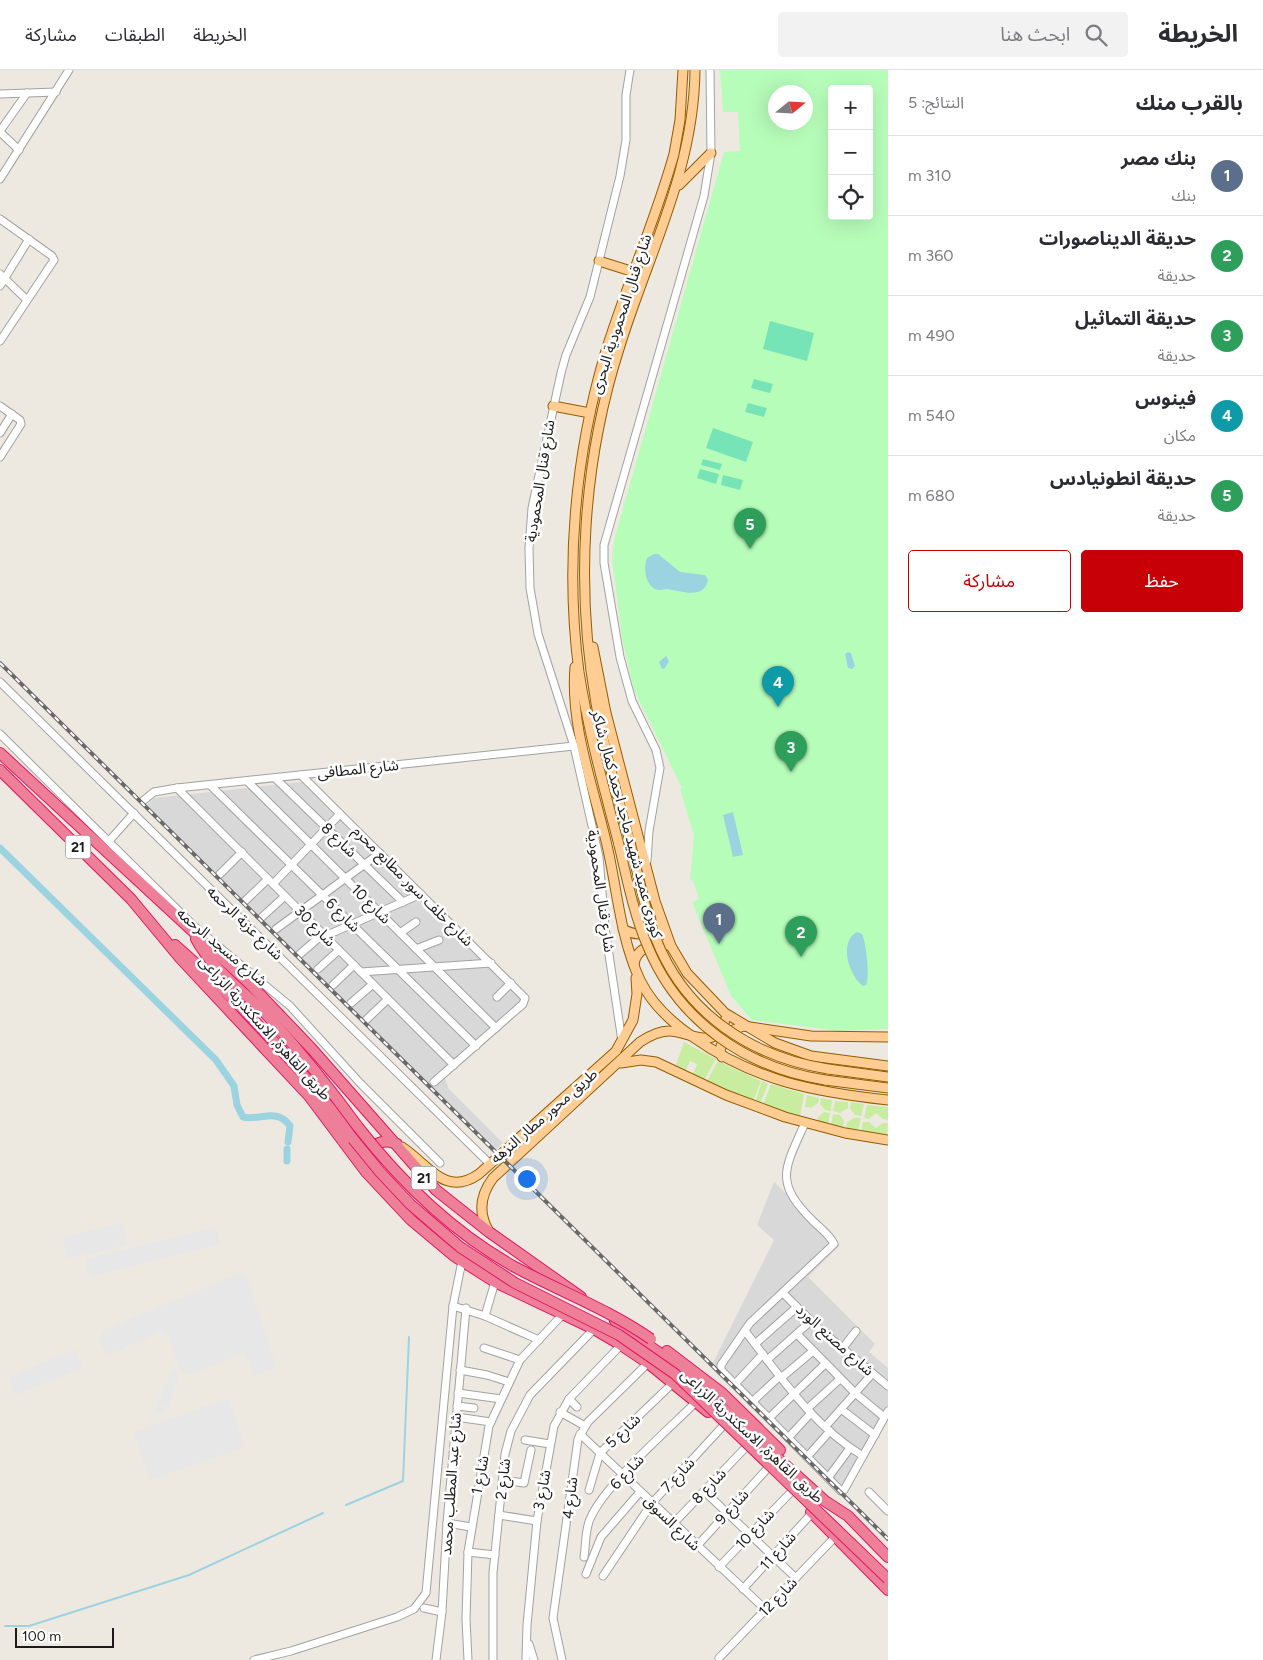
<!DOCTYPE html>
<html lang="ar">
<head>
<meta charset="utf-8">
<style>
	body { margin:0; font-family:Figtree,"Noto Sans Arabic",sans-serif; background:#f2f2f3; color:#2b2b33; direction:rtl }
	.controls { position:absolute; right:15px; top:15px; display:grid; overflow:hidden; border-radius:5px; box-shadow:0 5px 20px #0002 }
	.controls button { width:45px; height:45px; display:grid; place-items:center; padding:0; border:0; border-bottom:1px solid #e1e1e2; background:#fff; color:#2b2b33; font:25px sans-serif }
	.compass { position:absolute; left:768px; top:15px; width:45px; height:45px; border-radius:50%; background:#fff; box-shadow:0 5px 20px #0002; rotate:72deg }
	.scale { position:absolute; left:15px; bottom:12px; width:99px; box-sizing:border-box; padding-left:5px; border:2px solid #1b1b1b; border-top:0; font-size:14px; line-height:18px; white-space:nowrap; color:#1b1b1b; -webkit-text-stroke:4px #fff; paint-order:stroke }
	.you { position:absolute; left:526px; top:1108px; width:18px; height:18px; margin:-12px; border:4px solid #fff; border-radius:50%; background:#1a73e8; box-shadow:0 0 0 8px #1a73e833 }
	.badge { display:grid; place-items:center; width:32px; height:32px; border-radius:50%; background:#c60006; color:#fff; font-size:16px; font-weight:700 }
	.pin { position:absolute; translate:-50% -41px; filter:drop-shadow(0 1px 2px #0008) }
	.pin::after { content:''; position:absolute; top:26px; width:18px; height:15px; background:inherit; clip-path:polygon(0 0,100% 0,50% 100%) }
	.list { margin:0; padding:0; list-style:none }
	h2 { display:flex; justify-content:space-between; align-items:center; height:65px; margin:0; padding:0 20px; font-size:21px }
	h2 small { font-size:16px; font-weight:400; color:#7c7c81 }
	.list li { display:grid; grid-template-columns:32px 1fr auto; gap:15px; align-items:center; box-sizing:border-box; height:80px; padding:0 20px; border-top:1px solid #e1e1e2 }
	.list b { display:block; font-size:19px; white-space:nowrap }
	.list p { margin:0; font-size:16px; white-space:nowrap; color:#7c7c81 }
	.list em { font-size:16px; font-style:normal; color:#7c7c81 }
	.actions { display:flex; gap:10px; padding:15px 20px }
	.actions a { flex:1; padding:11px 0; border:1px solid #c60006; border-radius:5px; text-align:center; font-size:18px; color:#c60006 }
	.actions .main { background:#c60006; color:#fff }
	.icon { flex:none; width:28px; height:28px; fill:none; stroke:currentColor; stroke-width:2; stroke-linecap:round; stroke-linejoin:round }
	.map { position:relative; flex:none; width:888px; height:1590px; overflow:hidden; direction:ltr }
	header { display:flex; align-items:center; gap:30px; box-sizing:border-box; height:70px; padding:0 25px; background:#fff; border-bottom:1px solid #e1e1e2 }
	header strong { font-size:24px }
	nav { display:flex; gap:28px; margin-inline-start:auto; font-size:18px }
	.search { width:350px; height:45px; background:#f2f2f3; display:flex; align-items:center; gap:12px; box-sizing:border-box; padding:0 18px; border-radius:5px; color:#7c7c81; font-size:19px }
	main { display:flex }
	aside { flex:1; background:#fff }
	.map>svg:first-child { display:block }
	.residential { fill:#d9d8d8 }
	.grass { fill:#c9eda0 }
	.park { fill:#b7fdba; fill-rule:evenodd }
	.pitch { fill:#76e4b6 }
	.parking { fill:#e7e7e7 }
	.water { fill:#9cd3e0 }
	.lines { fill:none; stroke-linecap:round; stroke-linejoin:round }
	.stream { stroke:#9cd3e0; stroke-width:2 }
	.canal { stroke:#9cd3e0; stroke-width:7 }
	.minor-casing { stroke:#a2a2a2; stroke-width:9 }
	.major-casing { stroke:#925d00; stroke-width:11 }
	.highway-casing { stroke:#e31663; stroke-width:12 }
	.minor { stroke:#fff; stroke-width:7 }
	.major { stroke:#ffcd93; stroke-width:9 }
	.highway { stroke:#ed8098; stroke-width:10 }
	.rail-casing { stroke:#696969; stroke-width:4 }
	.rail { stroke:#fff; stroke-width:2; stroke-dasharray:5.5; stroke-linecap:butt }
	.major-bridge-casing { stroke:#925d00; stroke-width:11; stroke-linecap:butt }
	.highway-bridge-casing { stroke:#e31663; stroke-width:12; stroke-linecap:butt }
	.major-bridge { stroke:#ffcd93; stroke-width:9 }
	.highway-bridge { stroke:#ed8098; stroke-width:10 }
	.labels { text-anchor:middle; stroke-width:5; stroke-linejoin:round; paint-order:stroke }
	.shield { fill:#fff; stroke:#5f5f5f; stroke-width:1 }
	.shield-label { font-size:14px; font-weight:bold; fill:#1b1b1b }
	.street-label { font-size:15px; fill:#1b1b1b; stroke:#fff }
</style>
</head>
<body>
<header>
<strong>الخريطة</strong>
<div class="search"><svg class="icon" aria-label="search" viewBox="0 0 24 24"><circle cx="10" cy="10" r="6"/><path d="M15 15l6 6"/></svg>ابحث هنا</div>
<nav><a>الخريطة</a><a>الطبقات</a><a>مشاركة</a></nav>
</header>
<main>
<aside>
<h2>بالقرب منك<small>النتائج: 5</small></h2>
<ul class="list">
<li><span class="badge" style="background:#5c6f8a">1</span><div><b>بنك مصر</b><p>بنك</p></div><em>310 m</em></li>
<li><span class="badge" style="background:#2e9e5b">2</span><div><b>حديقة الديناصورات</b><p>حديقة</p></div><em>360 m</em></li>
<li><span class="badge" style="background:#2e9e5b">3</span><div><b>حديقة التماثيل</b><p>حديقة</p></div><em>490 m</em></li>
<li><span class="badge" style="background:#0f9aa8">4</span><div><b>فينوس</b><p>مكان</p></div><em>540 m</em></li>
<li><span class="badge" style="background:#2e9e5b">5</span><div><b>حديقة انطونيادس</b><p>حديقة</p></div><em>680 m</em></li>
</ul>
<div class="actions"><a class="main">حفظ</a><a>مشاركة</a></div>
</aside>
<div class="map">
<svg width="888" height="1590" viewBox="0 0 888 1590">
	<rect width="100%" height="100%" fill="#eee9e0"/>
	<!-- residential -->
	<g class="residential">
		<polygon points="301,712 523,932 444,1006 449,1019 503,1073 495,1080 146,736 154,728"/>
		<polygon points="774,1112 840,1175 808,1207 875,1274 869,1282 888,1298 888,1349 845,1426 712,1295 774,1170 757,1155"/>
	</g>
	<!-- grass -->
	<g class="grass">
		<polygon points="684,972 716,989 704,1010 693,1004 697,994 690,991 686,1000 676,995"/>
		<polygon points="718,991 761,1011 753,1031 707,1011"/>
		<polygon points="762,1011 768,1014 760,1034 755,1032"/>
		<polygon points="771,1014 804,1024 800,1047 763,1035"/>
		<polygon points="807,1025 819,1028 818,1033 811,1038 805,1037"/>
		<polygon points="821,1028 832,1030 831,1041 825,1040 820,1034"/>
		<polygon points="835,1031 848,1032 848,1038 840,1043 833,1041"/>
		<polygon points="851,1032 864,1034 861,1046 855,1045 850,1038"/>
		<polygon points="867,1035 888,1037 888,1050 883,1049 876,1043 869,1049 864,1048"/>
		<polygon points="824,1042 830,1043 828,1054 817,1052 818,1047"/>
		<polygon points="833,1044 840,1045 844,1051 843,1057 831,1055"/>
		<polygon points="854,1048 861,1048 858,1060 846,1058 847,1052"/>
		<polygon points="863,1052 869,1052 876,1058 883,1053 888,1053 887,1065 861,1061"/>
	</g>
	<!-- park -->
	<path class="park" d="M720,0h168v959l-48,2 -88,-11 -21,-24 -39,-94 7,-3 -6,-18 -3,-1 4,-44 -14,-47 2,-1 -48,-98 -12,-52 -10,-80 2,-18 110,-388 16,-1 -2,-39h-15zM832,19h37v127h-37zM776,22h30v30h-30z"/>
	<!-- pitch -->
	<g class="pitch">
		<polygon points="770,251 814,263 807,291 763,279"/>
		<polygon points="754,309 773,314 770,323 751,318"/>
		<polygon points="748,333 767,338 764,347 745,342"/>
		<polygon points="713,358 753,372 746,392 706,378"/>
		<polygon points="703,389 722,394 720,400 701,395"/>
		<polygon points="700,399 719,404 716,414 697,408"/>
		<polygon points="723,405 743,410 740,420 721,415"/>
	</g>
	<!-- parking -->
	<g class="parking">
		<polygon points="123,1153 128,1175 67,1189 62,1167"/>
		<polygon points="216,1157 221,1174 89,1207 85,1189"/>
		<polygon points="238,1204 247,1208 275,1292 274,1298 254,1306 245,1283 191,1304 181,1303 168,1265 163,1261 106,1286 99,1269 103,1260"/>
		<polygon points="75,1279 83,1298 15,1325 9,1307"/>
		<polygon points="176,1299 178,1308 169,1336 163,1337 164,1342 156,1344 155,1340 172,1301"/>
		<polygon points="228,1328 245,1377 150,1410 133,1362"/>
	</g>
	<!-- water -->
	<g class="water">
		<path d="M654,484h4l22,18 25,3 3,5c-4,20 -27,11 -41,9 -2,0 -5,1 -7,1 -15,-1 -17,-22 -13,-32z"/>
		<polygon points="848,582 851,583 855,596 852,599 848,598 845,584"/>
		<polygon points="666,586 669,591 665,598 662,599 659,592"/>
		<polygon points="733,742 743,785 733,787 723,745"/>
		<path d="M857,862l5,2c4,8 8,43 4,51l-3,1c-14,-10 -25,-44 -6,-54z"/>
	</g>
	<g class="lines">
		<!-- stream -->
		<g class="stream">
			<polyline points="346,1435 403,1411 409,1267"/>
			<polyline points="5,1556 29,1556 189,1505 323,1443"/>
		</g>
		<!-- canal -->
		<g class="canal">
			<path d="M0,778l216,212 18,26 3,19 6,12c17,4 34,-10 47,9l-2,16"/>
			<polyline points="287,1091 287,1079"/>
		</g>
		<defs>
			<g id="minor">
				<polyline points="0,24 56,22"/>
				<polyline points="0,61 27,23"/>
				<polyline points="0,62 19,80"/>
				<polyline points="0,109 69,0"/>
				<polyline points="0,149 52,186 54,190 0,271"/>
				<polyline points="0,204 27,230"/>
				<polyline points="0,216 29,169"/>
				<polyline points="0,336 20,350 21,354 0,387"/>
				<polyline points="0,363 12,344"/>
				<polyline points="0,612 490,1094"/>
				<polyline points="0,664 195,857 290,936 360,1013 440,1093"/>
				<polyline points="301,705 525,928 523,934 434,1012"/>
				<polyline points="275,708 403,832"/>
				<polyline points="247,711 496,958"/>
				<polyline points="210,715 476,976"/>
				<polyline points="177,718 454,995"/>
				<polyline points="144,730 154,722 177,718 574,676"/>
				<polyline points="109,771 134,743"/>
				<polyline points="647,791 649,761 660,698 656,680 632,631 620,587 604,493 604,475 704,126 711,83 710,0"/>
				<polyline points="220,804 242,782"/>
				<polyline points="273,814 340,744"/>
				<polyline points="245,831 268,809"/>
				<polyline points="262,847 285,826"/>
				<polyline points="276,859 380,783"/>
				<polyline points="400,863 416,852"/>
				<polyline points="325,866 421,824"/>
				<polyline points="416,879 439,870"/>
				<polyline points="300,884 323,864"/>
				<polyline points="318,899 339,880"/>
				<polyline points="361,902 491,893"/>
				<polyline points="333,915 354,895"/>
				<polyline points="497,927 511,913"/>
				<polyline points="351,933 373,914"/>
				<polyline points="366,950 388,929"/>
				<polyline points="622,971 605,858 599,787 574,676 538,564 530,518 529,478 532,438 561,303 566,285 590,227 620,106 626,70 626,25 630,0"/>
				<path d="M805,1053c-21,47 -31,59 8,98 7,7 17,14 21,23l-84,79 -29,42v5l120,121 3,-1 44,-79"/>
				<polyline points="783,1223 817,1257 888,1316"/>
				<polyline points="453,1236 485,1246 539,1270"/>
				<polyline points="485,1246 495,1212"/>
				<path d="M745,1261c35,45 68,95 118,125"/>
				<polyline points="797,1264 855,1323 884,1347"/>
				<polyline points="755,1274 797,1237"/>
				<polyline points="484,1278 520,1290"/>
				<polyline points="842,1279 856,1261"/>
				<polyline points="767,1290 811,1251"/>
				<polyline points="460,1300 487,1305 509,1312"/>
				<polyline points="781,1308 813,1281"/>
				<polyline points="735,1314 763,1284"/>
				<polyline points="458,1323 501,1329"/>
				<polyline points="569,1329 577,1337"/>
				<polyline points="752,1332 780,1306"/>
				<polyline points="457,1336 474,1338"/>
				<polyline points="807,1339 840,1309"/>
				<polyline points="841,1339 875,1365"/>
				<polyline points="560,1342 585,1356"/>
				<polyline points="456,1347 491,1352"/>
				<polyline points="769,1348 825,1294"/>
				<polyline points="825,1357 872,1304"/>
				<polyline points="580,1364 766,1540"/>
				<polyline points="788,1368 811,1343"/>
				<polyline points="525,1370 550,1374"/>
				<polyline points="807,1387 830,1361"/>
				<polyline points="828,1408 850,1378"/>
				<polyline points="503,1410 524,1413 531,1380"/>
				<polyline points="589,1420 600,1383 673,1313"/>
				<polyline points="704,1421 796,1508"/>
				<polyline points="869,1422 888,1441"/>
				<polyline points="499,1445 537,1451"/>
				<polyline points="447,1453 471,1457"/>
				<polyline points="673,1454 745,1378"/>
				<polyline points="697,1476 767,1399"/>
				<polyline points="468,1482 495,1485"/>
				<path d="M584,1487c2,-12 1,-27 6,-38 15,-35 78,-89 106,-117"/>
				<polyline points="719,1497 791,1422"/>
				<polyline points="586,1504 601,1467 640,1422"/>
				<polyline points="603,1506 652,1433 723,1356"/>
				<polyline points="743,1519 812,1443"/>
				<polyline points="424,1538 442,1542"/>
				<polyline points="529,1574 534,1590"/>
				<polyline points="719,1588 836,1466"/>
				<polyline points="254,1590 291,1581 397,1547 414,1539 426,1523 453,1236 462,1191"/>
				<polyline points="436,1590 442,1542 447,1453 466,1238"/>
				<polyline points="468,1590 466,1549 468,1482 489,1356 520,1290 563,1244"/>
				<polyline points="493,1590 493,1503 505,1384 511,1361 530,1325 594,1259"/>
				<polyline points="526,1590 527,1555 537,1451 554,1356 569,1329 621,1275"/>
				<polyline points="562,1590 553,1548 578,1369 588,1352 648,1293"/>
			</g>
			<g id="major">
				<polyline points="679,115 711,83"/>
				<polyline points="599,191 634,202"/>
				<polyline points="553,336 590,343"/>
				<polyline points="593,577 606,643 655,831 671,876 687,903 725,943 775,973 811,986 888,996"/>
				<path d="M575,597c-5,56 17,116 30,170 12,47 14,98 35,143 12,25 31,42 53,57 62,44 121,55 195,63"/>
				<path d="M630,772c-12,-46 -26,-92 -34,-139 -21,-117 -13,-241 23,-354 29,-95 75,-178 76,-279"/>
				<path d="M619,775c-15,-57 -31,-115 -40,-173 -14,-106 -4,-216 26,-318 21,-68 50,-132 69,-200l6,-34 3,-50"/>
				<path d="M623,859c11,7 27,7 37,-2l1,-8"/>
				<path d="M634,895c1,-17 23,-25 37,-19"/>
				<polyline points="722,987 720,980 722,973 731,961 743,956 811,966 888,967"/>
				<polyline points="621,993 641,990 656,992 726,1025 785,1047 845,1063 888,1070"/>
				<polyline points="828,999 888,1007"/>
				<polyline points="825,1010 888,1018"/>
				<path d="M402,1077c26,17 43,51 77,27l137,-123 17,-31 4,-26 -1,-16"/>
				<path d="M488,1160c-10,-18 -7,-36 5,-52l147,-136c9,-6 18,-11 29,-11 19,0 48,22 56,-11"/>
			</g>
			<g id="highway">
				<polyline points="0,683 250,914 312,979 436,1120 489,1162 581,1227"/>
				<polyline points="0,700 131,829 180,888 309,1026 366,1102 411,1150 454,1186 495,1212 594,1259 621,1275 648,1293 708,1342"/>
				<path d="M196,869c16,30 46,51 70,75 33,36 63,73 92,113"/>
				<path d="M175,875c66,58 127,122 178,194"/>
				<path d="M367,1082c8,-10 19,-13 30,-8"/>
				<polyline points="615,1251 672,1292 825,1431 848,1446 888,1487"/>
				<polyline points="667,1281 722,1323 780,1380"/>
				<polyline points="811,1442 888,1520"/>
			</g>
		</defs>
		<!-- minor casing -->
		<use href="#minor" class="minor-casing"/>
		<!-- major casing -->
		<use href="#major" class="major-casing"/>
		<!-- highway casing -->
		<use href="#highway" class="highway-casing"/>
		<!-- minor -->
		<use href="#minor" class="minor"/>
		<!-- major -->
		<use href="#major" class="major"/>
		<!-- highway -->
		<use href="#highway" class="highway"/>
		<defs>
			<polyline id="rail" points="0,593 888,1469"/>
		</defs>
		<!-- rail casing -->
		<use href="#rail" class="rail-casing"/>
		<!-- rail -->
		<use href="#rail" class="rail"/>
		<defs>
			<g id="major-bridge">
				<path d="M630,772c8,32 14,66 26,97 29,74 95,118 172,130"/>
				<path d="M619,775c8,34 15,70 29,102 31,75 99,121 177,133"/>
			</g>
			<g id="highway-bridge">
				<path d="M358,1057c44,56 93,104 155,139 46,25 95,43 138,73"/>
				<polyline points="353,1069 380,1102 410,1134 460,1177 515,1213 619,1265 675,1304 888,1509"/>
			</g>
		</defs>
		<!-- major-bridge casing -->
		<use href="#major-bridge" class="major-bridge-casing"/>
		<!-- highway-bridge casing -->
		<use href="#highway-bridge" class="highway-bridge-casing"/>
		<!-- major-bridge -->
		<use href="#major-bridge" class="major-bridge"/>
		<!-- highway-bridge -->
		<use href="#highway-bridge" class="highway-bridge"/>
	</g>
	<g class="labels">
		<!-- shield labels -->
		<g class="shield">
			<rect x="65.5" y="765.5" width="25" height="23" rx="4"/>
			<rect x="411.5" y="1096.5" width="25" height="23" rx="4"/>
		</g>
		<g class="shield-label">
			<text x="78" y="782">21</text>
			<text x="424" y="1113">21</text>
		</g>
		<!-- street labels -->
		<g class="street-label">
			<text transform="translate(621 244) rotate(-72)" y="5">شارع قنال المحمودية البحرى</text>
			<text transform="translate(540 411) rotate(-81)" y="5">شارع قنال المحمودية</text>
			<text transform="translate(358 699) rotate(-6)" y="5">شارع المطافى</text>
			<text transform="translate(627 754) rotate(75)" y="5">كوبرى عميد شهيد ماجد احمد كمال شاكر</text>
			<text transform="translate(339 770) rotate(44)" y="5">شارع 8</text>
			<text transform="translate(413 816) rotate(45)" y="5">شارع خلف سور مطابع محرم</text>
			<text transform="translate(601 821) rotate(82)" y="5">شارع قنال المحمودية</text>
			<text transform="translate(371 834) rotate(45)" y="5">شارع 10</text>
			<text transform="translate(343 845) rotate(45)" y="5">شارع 6</text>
			<text transform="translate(245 853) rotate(44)" y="5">شارع عزبة الرحمه</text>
			<text transform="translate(315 856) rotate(45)" y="5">شارع 30</text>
			<text transform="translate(222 877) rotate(40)" y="5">شارع مسجد الرحمه</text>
			<text transform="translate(265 958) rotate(48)" y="5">طريق القاهرة, الاسكندرية الزراعى</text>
			<text transform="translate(544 1046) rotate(-41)" y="5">طريق محور مطار النزهه</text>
			<text transform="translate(835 1270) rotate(42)" y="5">شارع مصنع الورد</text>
			<text transform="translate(623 1361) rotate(-44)" y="5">شارع 5</text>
			<text transform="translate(752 1366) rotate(43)" y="5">طريق القاهرة, الاسكندرية الزراعى</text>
			<text transform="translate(627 1402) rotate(-47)" y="5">شارع 6</text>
			<text transform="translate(480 1405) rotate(-79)" y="5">شارع 1</text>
			<text transform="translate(678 1405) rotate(-47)" y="5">شارع 7</text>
			<text transform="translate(503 1409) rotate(-84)" y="5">شارع 2</text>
			<text transform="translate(451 1414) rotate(-86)" y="5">شارع عبد المطلب محمد</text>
			<text transform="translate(709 1416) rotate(-46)" y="5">شارع 8</text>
			<text transform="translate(542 1420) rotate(-80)" y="5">شارع 3</text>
			<text transform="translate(570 1428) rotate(-83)" y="5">شارع 4</text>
			<text transform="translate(732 1437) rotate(-48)" y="5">شارع 9</text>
			<text transform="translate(672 1453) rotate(44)" y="5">شارع السوق</text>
			<text transform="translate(755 1459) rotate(-47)" y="5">شارع 10</text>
			<text transform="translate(778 1481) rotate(-48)" y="5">شارع 11</text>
			<text transform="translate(778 1527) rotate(-46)" y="5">شارع 12</text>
		</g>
	</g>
</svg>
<div class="controls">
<button>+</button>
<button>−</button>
<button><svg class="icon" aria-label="locate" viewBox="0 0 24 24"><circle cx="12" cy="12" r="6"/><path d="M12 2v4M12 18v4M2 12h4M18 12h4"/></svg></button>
</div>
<svg class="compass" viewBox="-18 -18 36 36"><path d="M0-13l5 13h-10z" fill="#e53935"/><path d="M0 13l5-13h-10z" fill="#7c7c81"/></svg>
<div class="scale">100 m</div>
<div class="you"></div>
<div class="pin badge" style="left:719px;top:874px;background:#5c6f8a">1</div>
<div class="pin badge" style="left:801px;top:887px;background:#2e9e5b">2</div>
<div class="pin badge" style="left:791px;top:702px;background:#2e9e5b">3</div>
<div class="pin badge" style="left:778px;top:637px;background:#0f9aa8">4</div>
<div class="pin badge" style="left:750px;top:479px;background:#2e9e5b">5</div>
</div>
</main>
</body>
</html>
